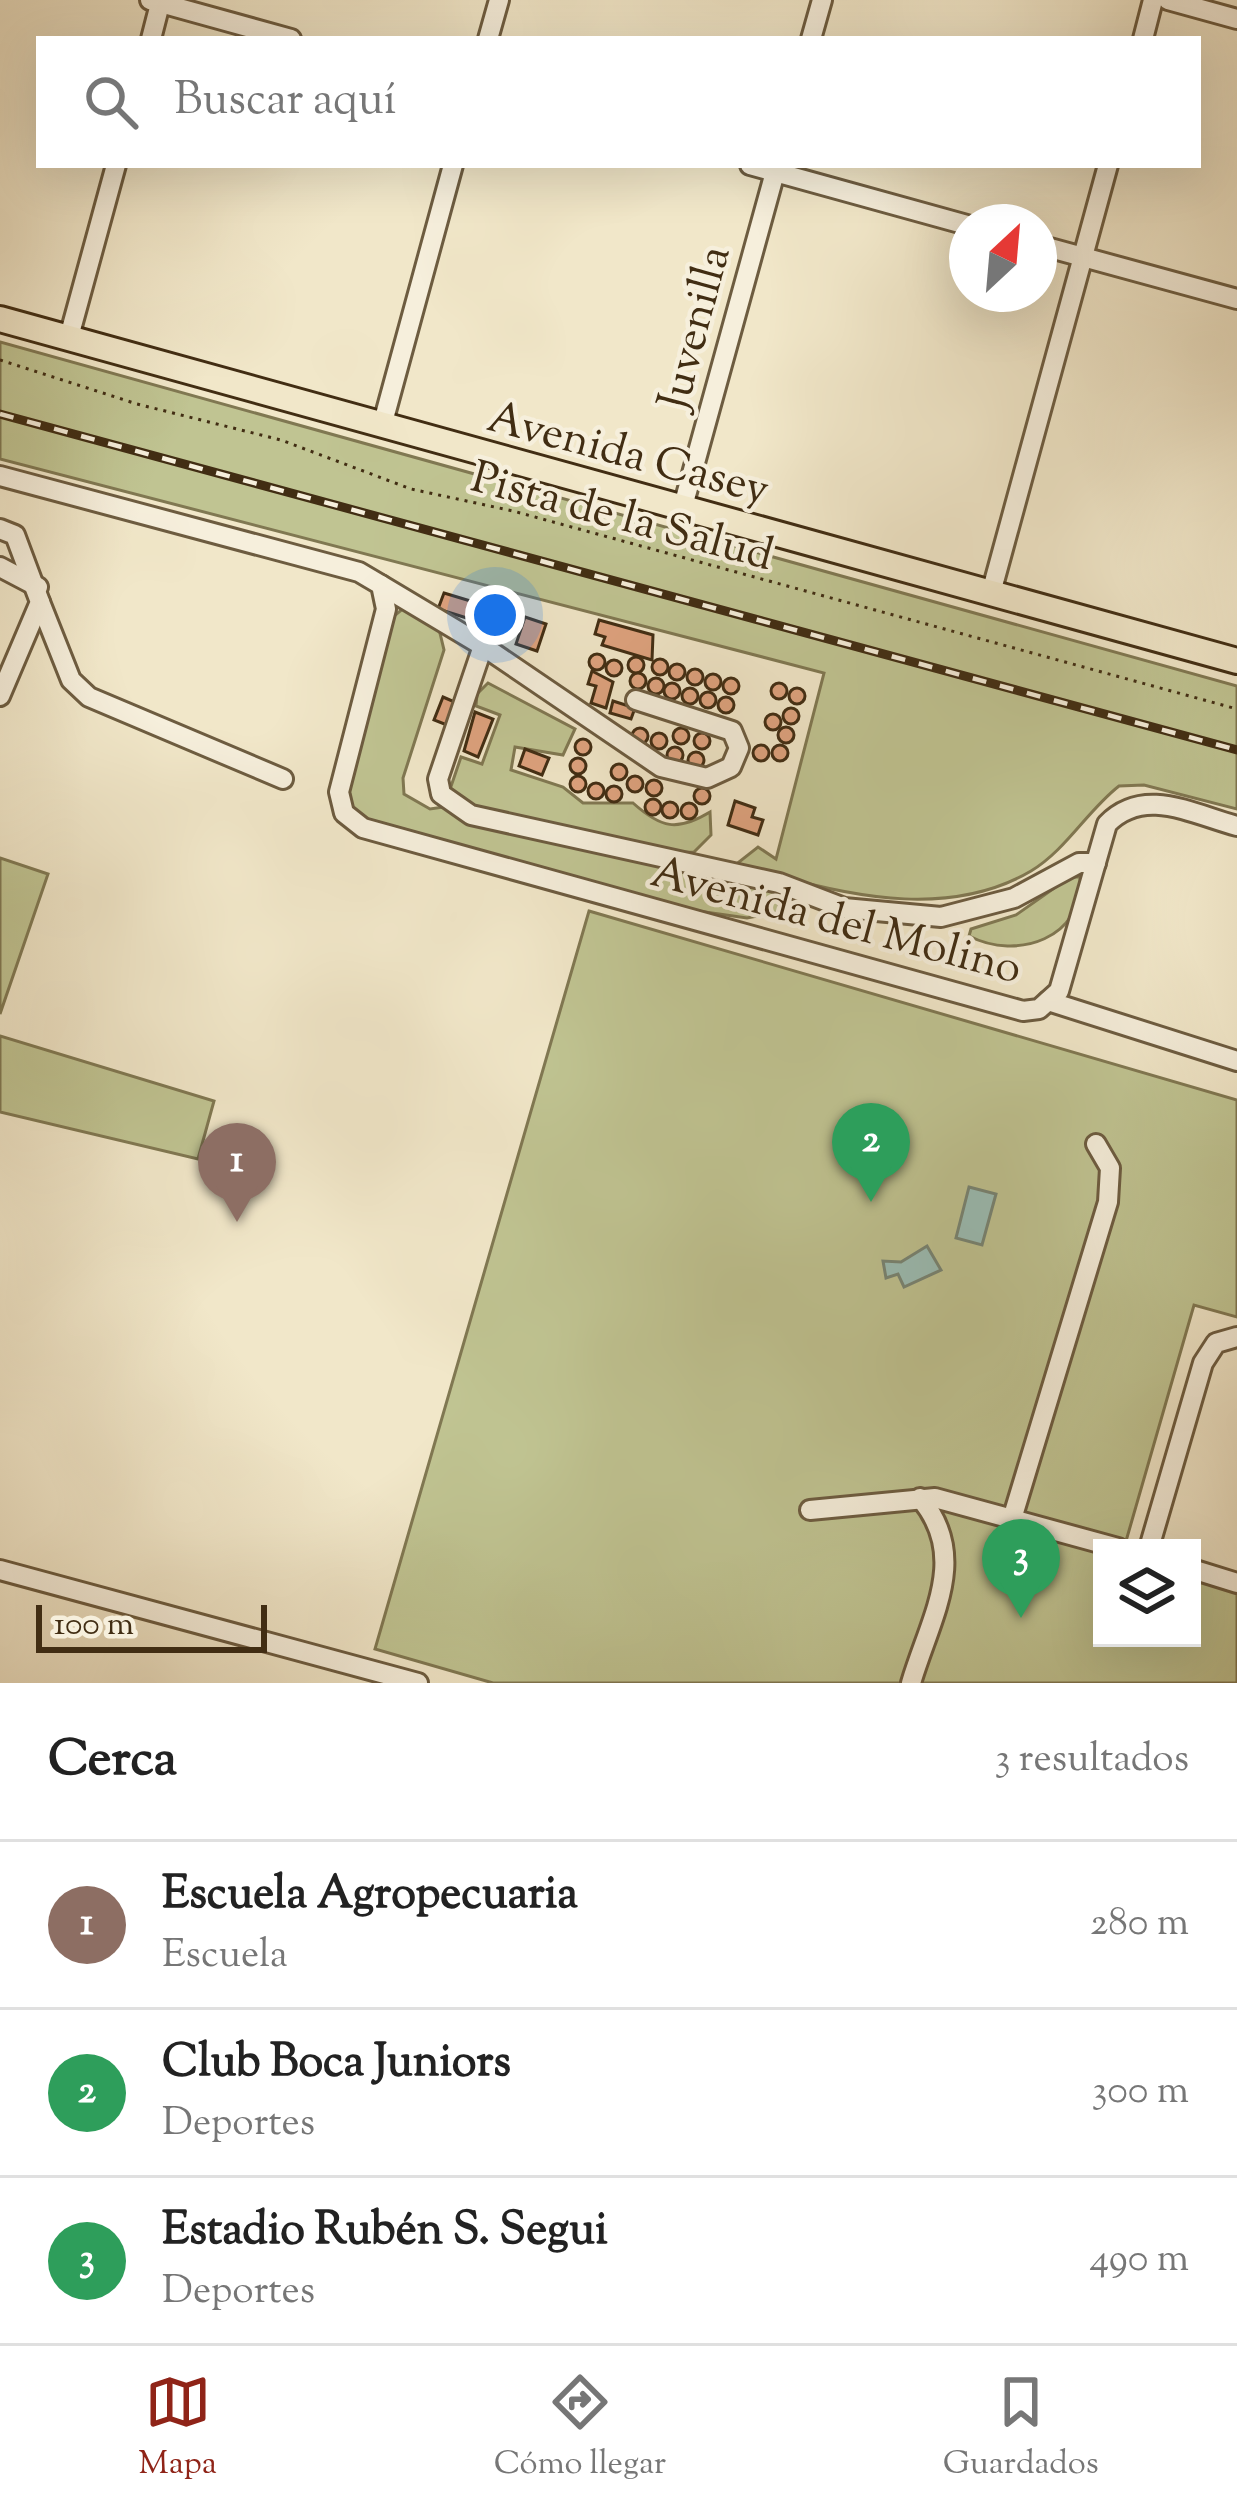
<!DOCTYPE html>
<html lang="es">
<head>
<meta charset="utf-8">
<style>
	body { margin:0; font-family:"Sorts Mill Goudy",serif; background:#f6f6f6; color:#222 }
	.controls { position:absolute; right:36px; bottom:36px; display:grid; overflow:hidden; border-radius:0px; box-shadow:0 12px 48px #0002 }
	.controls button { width:108px; height:108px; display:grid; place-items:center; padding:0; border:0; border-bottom:3px solid #e0e0e0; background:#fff; color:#222; font:60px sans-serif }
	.compass { position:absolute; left:949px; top:204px; width:108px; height:108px; border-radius:50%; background:#fff; box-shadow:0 12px 48px #0002; rotate:26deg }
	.scale { position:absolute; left:36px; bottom:30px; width:231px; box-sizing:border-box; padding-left:12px; border:6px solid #412d13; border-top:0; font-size:33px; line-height:42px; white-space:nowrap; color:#412d13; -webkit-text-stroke:9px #f6efdc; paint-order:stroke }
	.you { position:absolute; left:495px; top:615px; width:42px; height:42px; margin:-30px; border:9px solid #fff; border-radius:50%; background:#1a73e8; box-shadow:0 0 0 18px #1a73e833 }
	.badge { display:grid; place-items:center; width:78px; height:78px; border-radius:50%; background:#8f2418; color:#fff; font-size:39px; font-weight:700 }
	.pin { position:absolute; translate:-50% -99px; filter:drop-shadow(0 3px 6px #0008) }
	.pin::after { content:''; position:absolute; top:63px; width:42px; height:36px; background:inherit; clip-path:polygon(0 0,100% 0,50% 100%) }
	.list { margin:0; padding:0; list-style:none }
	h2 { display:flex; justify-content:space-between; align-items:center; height:156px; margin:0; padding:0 48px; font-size:51px }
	h2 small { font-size:39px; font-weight:400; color:#767676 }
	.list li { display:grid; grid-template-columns:78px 1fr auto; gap:36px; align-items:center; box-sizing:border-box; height:168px; padding:0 48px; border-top:3px solid #e0e0e0 }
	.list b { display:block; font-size:45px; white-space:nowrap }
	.list p { margin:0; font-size:39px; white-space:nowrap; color:#767676 }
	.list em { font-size:39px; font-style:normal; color:#767676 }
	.icon { flex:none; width:66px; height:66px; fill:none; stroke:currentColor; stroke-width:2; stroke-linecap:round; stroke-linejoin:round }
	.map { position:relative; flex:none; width:1237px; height:1683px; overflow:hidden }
	.search { position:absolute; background:#fff; box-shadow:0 12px 48px #0002; left:36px; right:36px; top:36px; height:132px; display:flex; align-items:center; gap:30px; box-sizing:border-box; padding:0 42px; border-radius:0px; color:#767676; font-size:45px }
	.sheet { height:660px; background:#fff }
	nav { display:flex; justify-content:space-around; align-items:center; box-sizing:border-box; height:168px; border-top:3px solid #e0e0e0; background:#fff; font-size:33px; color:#767676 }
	nav a { display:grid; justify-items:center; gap:6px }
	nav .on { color:#8f2418 }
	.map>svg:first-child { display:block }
	.green { fill:#c0c492; stroke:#807852; stroke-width:3 }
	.water { fill:#9bbfb7; stroke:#778575; stroke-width:3 }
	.building { fill:#dfa37f; stroke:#412d13; stroke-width:3 }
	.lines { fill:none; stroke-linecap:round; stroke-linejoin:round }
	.minor-casing { stroke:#6d5c40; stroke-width:24 }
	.major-casing { stroke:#412d13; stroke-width:30 }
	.path { stroke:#412d13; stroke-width:3; stroke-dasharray:3 6; stroke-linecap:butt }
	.minor { stroke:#f6efdc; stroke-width:18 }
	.major { stroke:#f1e7c9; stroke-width:24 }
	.rail-casing { stroke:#412d13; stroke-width:9 }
	.rail { stroke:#f6efdc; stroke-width:4.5; stroke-dasharray:14; stroke-linecap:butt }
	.labels { text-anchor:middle; stroke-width:9; stroke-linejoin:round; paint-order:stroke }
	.street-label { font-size:45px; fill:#412d13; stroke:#f6efdc }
</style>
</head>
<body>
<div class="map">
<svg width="1237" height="1683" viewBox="0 0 1237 1683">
	<rect width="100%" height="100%" fill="#f1e7c9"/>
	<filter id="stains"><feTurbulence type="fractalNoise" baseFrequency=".00167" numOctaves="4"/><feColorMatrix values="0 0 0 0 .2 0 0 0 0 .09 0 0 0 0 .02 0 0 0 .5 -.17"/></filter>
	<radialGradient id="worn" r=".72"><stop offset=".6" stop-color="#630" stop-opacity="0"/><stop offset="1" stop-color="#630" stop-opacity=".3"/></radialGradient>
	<!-- green -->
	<g class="green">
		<path d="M0,342l1237,344v123l-93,-24 -25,1c-32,25 -53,64 -88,85 -78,46 -175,27 -255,4l3,37 -32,6 -56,-8 -324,-91 -16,-13 -2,-18 45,-172 11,-9 33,18 6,25 -41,128 1,16 26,15 14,-2 17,-50 21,7 18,-49 -24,-9 1,-12 11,-11 87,46 -12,26 -48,-8 -4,23 52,17 20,16h50c28,25 44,29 77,9l1,23 -17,17 -25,1 -5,14 56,10 38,-30 18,12 48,-186 -824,-214z"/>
		<polygon points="0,858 48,874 0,1014"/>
		<path d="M1070,877h10c5,61 -63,84 -111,59l2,-7 45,-14z"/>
		<polygon points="589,911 1237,1100 1237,1317 1194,1305 1124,1548 1102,1548 1102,1638 1192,1638 1192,1576 1237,1589 1237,1683 493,1683 375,1649"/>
		<polygon points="0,1036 214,1101 198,1159 0,1112"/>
	</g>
	<!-- water -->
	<g class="water">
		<polygon points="969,1187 996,1194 982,1245 956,1238"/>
		<polygon points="927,1246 941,1270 904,1287 898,1274 886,1278 883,1261 901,1262"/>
	</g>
	<!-- building -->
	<g class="building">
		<polygon points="444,593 507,612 502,629 438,609"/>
		<polygon points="525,617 546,624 537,651 516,644"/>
		<polygon points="599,620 653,635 652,660 602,645 605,637 595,634"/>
		<circle cx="597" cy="662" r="8"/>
		<circle cx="636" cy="665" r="8"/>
		<circle cx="660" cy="667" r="8"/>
		<circle cx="614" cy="668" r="8"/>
		<circle cx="677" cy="672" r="8"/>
		<circle cx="695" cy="677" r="8"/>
		<polygon points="592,671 613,682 606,708 591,703 596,686 588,684"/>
		<circle cx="638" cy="681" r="8"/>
		<circle cx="713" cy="682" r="8"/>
		<circle cx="731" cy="686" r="8"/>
		<circle cx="656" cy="686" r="8"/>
		<circle cx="672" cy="691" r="8"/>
		<circle cx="779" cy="691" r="8"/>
		<circle cx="690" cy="696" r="8"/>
		<circle cx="797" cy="696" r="8"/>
		<circle cx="708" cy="700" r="8"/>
		<circle cx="726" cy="705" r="8"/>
		<polygon points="443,697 457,703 447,725 434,720"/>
		<polygon points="613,701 635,708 631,719 610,713"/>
		<circle cx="791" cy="716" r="8"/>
		<polygon points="475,712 493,719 478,757 464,751"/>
		<circle cx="773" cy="722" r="8"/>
		<circle cx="786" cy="735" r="8"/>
		<circle cx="681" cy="736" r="8"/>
		<circle cx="640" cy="736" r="8"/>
		<circle cx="702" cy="741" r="8"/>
		<circle cx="659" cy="741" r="8"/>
		<circle cx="583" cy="747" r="8"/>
		<circle cx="761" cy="753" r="8"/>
		<circle cx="780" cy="753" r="8"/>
		<circle cx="675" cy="755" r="8"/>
		<polygon points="525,749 549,758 542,775 519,766"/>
		<circle cx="696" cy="760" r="8"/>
		<circle cx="578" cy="766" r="8"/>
		<circle cx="619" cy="772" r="8"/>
		<circle cx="635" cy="784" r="8"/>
		<circle cx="578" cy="784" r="8"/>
		<circle cx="654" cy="788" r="8"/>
		<circle cx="596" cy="791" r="8"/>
		<circle cx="614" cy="794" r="8"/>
		<circle cx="702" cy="796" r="8"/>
		<circle cx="653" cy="807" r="8"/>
		<polygon points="735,801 755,808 752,817 763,820 758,835 728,825"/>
		<circle cx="670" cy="810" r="8"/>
		<circle cx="689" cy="811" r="8"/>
	</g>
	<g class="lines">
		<defs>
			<g id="minor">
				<polyline points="150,0 291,39"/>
				<polyline points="1168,0 1237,19"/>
				<polyline points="151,39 161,0"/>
				<polyline points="488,39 499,0"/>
				<polyline points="811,39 822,0"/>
				<polyline points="1143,39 1153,0"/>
				<polyline points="750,165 967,225"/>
				<polyline points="1039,245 1237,299"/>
				<polyline points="69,337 116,165"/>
				<polyline points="382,426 453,165"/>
				<path d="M0,476l359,96 22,13 5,24 -47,183 5,21 19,15 660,183 16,-2 20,-18 48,-167c37,-38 85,-10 130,2"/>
				<polyline points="682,510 777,165"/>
				<polyline points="0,529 15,535 40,602 0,696"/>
				<polyline points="0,567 38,587"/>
				<polyline points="381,585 483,646 661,767 707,778 731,767 739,748 732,731 636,700"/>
				<polyline points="991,593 1108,165"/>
				<polyline points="40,602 71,680 89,697 283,779"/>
				<polyline points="483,646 438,779 441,794 471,815 779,883 844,908 941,917 1014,898 1079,863 1096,863"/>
				<polyline points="1048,1001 1237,1061"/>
				<polyline points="810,1510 935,1498 1118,1548"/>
				<polyline points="1012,1519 1108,1202 1110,1168 1096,1144"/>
				<polyline points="1149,1548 1203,1363 1216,1343 1237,1337"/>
				<polyline points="1192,1569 1237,1583"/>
				<polyline points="0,1570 418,1683"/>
				<path d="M911,1683c20,-67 59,-126 9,-185"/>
			</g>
			<polyline id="major" points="0,319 1237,661"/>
		</defs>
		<!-- minor casing -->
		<use href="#minor" class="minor-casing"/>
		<!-- major casing -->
		<use href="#major" class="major-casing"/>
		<!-- path -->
		<polyline class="path" points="0,360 137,404 281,440 411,489 513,511 1237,709"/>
		<!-- minor -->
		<use href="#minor" class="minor"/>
		<!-- major -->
		<use href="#major" class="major"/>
		<defs>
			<polyline id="rail" points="0,414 1237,750"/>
		</defs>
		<!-- rail casing -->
		<use href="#rail" class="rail-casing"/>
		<!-- rail -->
		<use href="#rail" class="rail"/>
	</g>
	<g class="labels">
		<!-- street labels -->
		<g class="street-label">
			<text transform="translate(692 327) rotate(-75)" y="16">Juvenilla</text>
			<text transform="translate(629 451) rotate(15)" y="16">Avenida Casey</text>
			<text transform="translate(623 514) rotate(15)" y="16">Pista de la Salud</text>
			<text transform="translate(837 918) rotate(15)" y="16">Avenida del Molino</text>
		</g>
	</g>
	<rect width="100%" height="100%" filter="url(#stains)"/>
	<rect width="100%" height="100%" fill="url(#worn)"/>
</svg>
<div class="controls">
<button><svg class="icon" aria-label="layers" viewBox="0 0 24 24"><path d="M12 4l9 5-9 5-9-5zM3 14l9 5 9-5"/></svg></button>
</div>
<svg class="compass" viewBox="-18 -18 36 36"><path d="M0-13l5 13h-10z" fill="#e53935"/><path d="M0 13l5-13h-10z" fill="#767676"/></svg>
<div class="scale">100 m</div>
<div class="you"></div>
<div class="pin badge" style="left:237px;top:1222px;background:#8d6e63">1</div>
<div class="pin badge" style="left:871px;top:1202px;background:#2e9e5b">2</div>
<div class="pin badge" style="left:1021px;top:1618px;background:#2e9e5b">3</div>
<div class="search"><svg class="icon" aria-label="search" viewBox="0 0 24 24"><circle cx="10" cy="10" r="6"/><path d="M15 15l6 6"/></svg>Buscar aquí</div>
</div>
<section class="sheet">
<h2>Cerca<small>3 resultados</small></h2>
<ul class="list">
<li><span class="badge" style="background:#8d6e63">1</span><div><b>Escuela Agropecuaria</b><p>Escuela</p></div><em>280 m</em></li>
<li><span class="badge" style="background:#2e9e5b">2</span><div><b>Club Boca Juniors</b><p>Deportes</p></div><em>300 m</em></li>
<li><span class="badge" style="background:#2e9e5b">3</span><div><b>Estadio Rubén S. Segui</b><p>Deportes</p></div><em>490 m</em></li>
</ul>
</section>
<nav>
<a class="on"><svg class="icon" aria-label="map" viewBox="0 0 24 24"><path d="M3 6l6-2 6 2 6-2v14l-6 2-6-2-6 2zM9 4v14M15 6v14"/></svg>Mapa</a>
<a><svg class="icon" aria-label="directions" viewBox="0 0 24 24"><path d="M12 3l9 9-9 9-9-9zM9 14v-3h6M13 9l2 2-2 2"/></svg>Cómo llegar</a>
<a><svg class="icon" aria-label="saved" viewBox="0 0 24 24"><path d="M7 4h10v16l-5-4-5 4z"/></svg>Guardados</a>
</nav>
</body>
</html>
